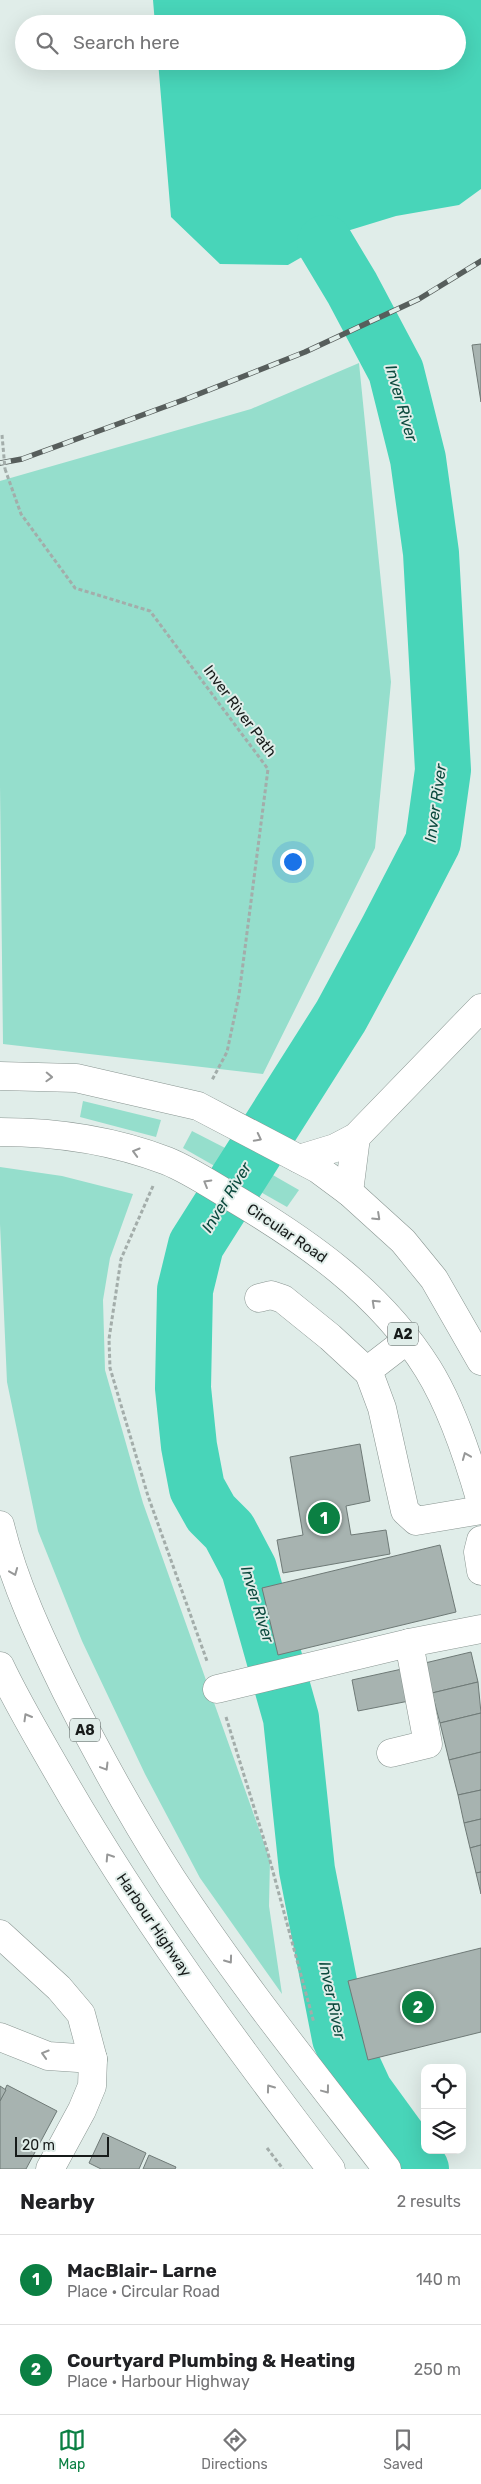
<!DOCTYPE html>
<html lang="en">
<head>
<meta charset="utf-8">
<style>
	body { margin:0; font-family:Rubik,sans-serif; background:#f2f2f2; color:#202124 }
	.controls { position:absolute; right:15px; bottom:15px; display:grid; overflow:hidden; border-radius:10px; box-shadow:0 5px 20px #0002 }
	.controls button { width:45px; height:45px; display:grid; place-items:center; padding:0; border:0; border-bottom:1px solid #e0e0e0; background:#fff; color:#202124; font:25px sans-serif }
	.scale { position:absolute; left:15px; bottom:12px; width:94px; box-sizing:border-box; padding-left:5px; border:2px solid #171b1a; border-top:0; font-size:14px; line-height:18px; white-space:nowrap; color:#171b1a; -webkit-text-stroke:4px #e0ede9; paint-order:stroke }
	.you { position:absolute; left:292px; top:861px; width:18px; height:18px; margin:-12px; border:4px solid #fff; border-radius:50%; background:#1a73e8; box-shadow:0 0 0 8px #1a73e833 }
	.badge { display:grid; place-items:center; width:32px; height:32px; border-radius:50%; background:#0b8043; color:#fff; font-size:16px; font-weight:700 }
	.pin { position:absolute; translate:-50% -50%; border:2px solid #fff; box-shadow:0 1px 5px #0006 }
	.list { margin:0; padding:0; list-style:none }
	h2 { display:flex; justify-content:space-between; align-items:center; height:65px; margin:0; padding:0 20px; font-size:21px }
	h2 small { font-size:16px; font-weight:400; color:#757577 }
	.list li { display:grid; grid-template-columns:32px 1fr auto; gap:15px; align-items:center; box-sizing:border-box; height:90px; padding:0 20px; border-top:1px solid #e0e0e0 }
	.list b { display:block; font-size:19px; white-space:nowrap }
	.list p { margin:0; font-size:16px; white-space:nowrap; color:#757577 }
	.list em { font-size:16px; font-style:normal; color:#757577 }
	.icon { flex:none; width:28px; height:28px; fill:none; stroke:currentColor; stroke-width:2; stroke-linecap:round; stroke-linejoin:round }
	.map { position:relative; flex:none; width:481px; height:2169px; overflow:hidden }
	.search { position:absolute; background:#fff; box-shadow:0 5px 20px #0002; left:15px; right:15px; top:15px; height:55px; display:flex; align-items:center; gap:12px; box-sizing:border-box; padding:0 18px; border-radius:28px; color:#757577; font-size:19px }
	.sheet { height:245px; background:#fff }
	nav { display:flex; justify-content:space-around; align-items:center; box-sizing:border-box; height:70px; border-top:1px solid #e0e0e0; background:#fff; font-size:14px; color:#757577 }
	nav a { display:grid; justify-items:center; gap:2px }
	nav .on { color:#0b8043 }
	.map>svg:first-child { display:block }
	.green { fill:#95decc }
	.water { fill:#48d5b9 }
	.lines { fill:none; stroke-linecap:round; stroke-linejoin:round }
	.river { stroke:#48d5b9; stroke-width:56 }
	.building { fill:#a7b3b0; stroke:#6f7a77 }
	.minor-casing { stroke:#899591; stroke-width:29 }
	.major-casing { stroke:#899591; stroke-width:29 }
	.highway-casing { stroke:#899591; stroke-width:29 }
	.path { stroke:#a3adaa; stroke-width:3; stroke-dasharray:4 2.5; stroke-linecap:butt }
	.minor { stroke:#fff; stroke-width:28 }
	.major { stroke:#fff; stroke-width:28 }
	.highway { stroke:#fff; stroke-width:28 }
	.rail-casing { stroke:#575e5c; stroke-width:5.5 }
	.rail { stroke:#e0ede9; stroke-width:4; stroke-dasharray:11; stroke-linecap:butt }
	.path-bridge { stroke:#a3adaa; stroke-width:3; stroke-dasharray:4 2.5; stroke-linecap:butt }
	.oneway { stroke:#979898 }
	.labels { text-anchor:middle; stroke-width:4; stroke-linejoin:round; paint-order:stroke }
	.shield { fill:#e0ede9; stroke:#535a58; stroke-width:1 }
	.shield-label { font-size:14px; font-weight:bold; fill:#171b1a }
	.street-label { font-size:15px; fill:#171b1a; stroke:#e0ede9 }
	.water-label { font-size:16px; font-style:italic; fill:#0a493d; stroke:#e0ede9 }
</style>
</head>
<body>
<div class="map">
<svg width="481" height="2169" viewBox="0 0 481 2169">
	<rect width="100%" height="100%" fill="#e0ede9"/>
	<!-- green -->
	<g class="green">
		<polygon points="359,363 391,682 375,848 263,1074 3,1044 0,786 0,481 251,409"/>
		<polygon points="83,1101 161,1120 156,1137 80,1117"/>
		<polygon points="192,1131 231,1151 299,1190 287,1207 183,1148"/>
		<polygon points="0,1167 62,1176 133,1194 110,1258 103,1300 105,1370 143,1503 270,1860 269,1906 282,1994 200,1878 145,1774 82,1641 38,1531 7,1382 0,1224"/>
	</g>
	<!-- water -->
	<polygon class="water" points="153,0 481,0 481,189 459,205 396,216 347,231 288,265 220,264 171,217 158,61 457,61 457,24 155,24"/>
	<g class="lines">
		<!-- river -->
		<polyline class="river" points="325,243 352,288 396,371 418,459 431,553 443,770 433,842 388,929 341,1016 196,1245 185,1290 183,1388 189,1446 197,1488 211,1513 229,1531 249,1569 291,1718 307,1870 340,2038 365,2092 421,2169"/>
	</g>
	<!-- building -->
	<g class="building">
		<polygon points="481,344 481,402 472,345"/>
		<polygon points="360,1444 370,1501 346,1506 351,1535 386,1530 390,1554 283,1573 277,1540 303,1535 290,1457"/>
		<polygon points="440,1545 456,1612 278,1655 262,1588"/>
		<polygon points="471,1652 478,1682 432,1693 425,1663"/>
		<polygon points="402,1669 409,1701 358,1711 352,1680"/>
		<polygon points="478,1682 481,1713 440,1723 432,1693"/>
		<polygon points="481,1713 481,1752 449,1760 440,1723"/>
		<polygon points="481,1752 481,1790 458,1795 449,1760"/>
		<polygon points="481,1790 481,1819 464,1823 458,1795"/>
		<polygon points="481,1819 481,1845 470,1848 464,1823"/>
		<polygon points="481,1845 481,1872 476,1873 470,1848"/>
		<polygon points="481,1872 481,1894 476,1873"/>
		<polygon points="481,1948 481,2032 368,2060 348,1981"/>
		<polygon points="7,2085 57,2111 26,2169 0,2169 0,2101"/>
		<polygon points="0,2086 6,2090 0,2101"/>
		<polygon points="103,2133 146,2153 139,2169 101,2169 89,2163"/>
		<polygon points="149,2155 176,2167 175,2169 143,2169"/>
	</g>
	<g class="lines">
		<defs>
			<g id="minor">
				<polyline points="299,1159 335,1148 356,1137 481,1008"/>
				<polyline points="349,1192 356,1137"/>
				<polyline points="259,1298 271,1295 283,1299 330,1337 369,1373"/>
				<polyline points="407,1340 372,1367 369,1373 382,1408 405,1511 416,1521 481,1510"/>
				<polyline points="217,1689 409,1643 481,1629"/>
				<polyline points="391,1753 428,1744 409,1643"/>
				<polyline points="0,1934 59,1988 81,2014 93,2059 92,2086 82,2110 50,2169"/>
				<polyline points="0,2037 48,2056 93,2059"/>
			</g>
			<g id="major">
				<polyline points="0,1076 76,1078 198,1106 318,1169 349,1192 403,1241 434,1279 481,1361"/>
				<path d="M0,1132c56,0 115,9 167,29 22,9 43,23 63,35 76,45 150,96 198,173 23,37 41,91 53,133"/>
				<polyline points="481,1540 478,1552 481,1571"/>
			</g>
			<g id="highway">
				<path d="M0,1525c14,58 40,113 66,166 32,64 67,127 106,188 66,101 142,195 215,290"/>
				<path d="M0,1666c17,36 38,71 58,106 80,140 175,269 273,397"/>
			</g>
		</defs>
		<!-- minor casing -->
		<use href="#minor" class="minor-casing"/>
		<!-- major casing -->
		<use href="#major" class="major-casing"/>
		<!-- highway casing -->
		<use href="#highway" class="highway-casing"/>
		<!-- path -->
		<g class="path">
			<polyline points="5,469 21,514 75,588 150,611 268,769 239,995 227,1052 212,1080"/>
			<polyline points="153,1186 121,1259 109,1339 110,1368 148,1496 207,1661"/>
			<polyline points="226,1717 266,1846 314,2023"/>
			<polyline points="267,2148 283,2169"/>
		</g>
		<!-- minor -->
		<use href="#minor" class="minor"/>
		<!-- major -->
		<use href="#major" class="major"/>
		<!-- highway -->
		<use href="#highway" class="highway"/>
		<defs>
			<polyline id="rail" points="0,463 22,459 186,399 305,352 419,299 481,261"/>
		</defs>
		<!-- rail casing -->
		<use href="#rail" class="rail-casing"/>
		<!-- rail -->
		<use href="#rail" class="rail"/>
		<!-- path-bridge -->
		<polyline class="path-bridge" points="2,435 5,469"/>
	</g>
	<!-- one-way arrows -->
	<defs><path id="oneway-chevron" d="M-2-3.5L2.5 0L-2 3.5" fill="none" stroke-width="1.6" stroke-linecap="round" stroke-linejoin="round" transform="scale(1.25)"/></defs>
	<g class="oneway">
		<use href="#oneway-chevron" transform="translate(49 1077) rotate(2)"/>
		<use href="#oneway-chevron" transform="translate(258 1138) rotate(27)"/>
		<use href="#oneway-chevron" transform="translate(136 1152) rotate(-164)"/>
		<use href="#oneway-chevron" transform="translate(207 1183) rotate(-150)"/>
		<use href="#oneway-chevron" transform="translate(377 1217) rotate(43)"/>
		<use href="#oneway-chevron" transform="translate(375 1303) rotate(-137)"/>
		<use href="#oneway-chevron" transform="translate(466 1456) rotate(-112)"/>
		<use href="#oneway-chevron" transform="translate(14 1572) rotate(68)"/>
		<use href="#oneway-chevron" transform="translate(27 1717) rotate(-120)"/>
		<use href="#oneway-chevron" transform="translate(105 1767) rotate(59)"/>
		<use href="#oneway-chevron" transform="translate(109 1857) rotate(-123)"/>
		<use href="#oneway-chevron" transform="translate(229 1960) rotate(54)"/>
		<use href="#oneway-chevron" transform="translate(45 2054) rotate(-163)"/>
		<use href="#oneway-chevron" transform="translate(270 2088) rotate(-126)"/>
		<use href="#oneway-chevron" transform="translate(326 2090) rotate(53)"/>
	</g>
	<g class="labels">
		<!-- shield labels -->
		<g class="shield">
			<rect x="388" y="1322.5" width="30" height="23" rx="4"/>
			<rect x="70" y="1718.5" width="30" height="23" rx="4"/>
		</g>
		<g class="shield-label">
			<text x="403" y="1339">A2</text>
			<text x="85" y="1735">A8</text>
		</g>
		<!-- street labels -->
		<g class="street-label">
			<text transform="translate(240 711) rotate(53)" y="5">Inver River Path</text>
			<text transform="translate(287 1233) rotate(34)" y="5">Circular Road</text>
			<text transform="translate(154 1925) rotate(56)" y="5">Harbour Highway</text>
		</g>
		<!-- water labels -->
		<g class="water-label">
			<text transform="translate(402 403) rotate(74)" y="6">Inver River</text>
			<text transform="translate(435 803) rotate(-82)" y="6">Inver River</text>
			<text transform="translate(226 1197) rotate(-58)" y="6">Inver River</text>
			<text transform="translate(258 1604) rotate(73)" y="6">Inver River</text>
			<text transform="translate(333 2000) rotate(78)" y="6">Inver River</text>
		</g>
	</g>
</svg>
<div class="controls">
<button><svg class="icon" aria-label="locate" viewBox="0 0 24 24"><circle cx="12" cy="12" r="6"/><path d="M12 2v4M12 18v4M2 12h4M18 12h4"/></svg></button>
<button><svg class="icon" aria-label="layers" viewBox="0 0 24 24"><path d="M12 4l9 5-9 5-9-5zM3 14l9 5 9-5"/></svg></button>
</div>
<div class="scale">20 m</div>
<div class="you"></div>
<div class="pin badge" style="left:324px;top:1518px">1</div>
<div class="pin badge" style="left:418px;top:2007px">2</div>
<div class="search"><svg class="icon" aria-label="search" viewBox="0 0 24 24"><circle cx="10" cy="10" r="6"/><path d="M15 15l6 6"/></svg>Search here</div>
</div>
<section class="sheet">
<h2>Nearby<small>2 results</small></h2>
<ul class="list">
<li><span class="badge">1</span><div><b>MacBlair- Larne</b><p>Place · Circular Road</p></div><em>140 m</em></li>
<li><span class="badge">2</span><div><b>Courtyard Plumbing &amp; Heating</b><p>Place · Harbour Highway</p></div><em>250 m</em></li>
</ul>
</section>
<nav>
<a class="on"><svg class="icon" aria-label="map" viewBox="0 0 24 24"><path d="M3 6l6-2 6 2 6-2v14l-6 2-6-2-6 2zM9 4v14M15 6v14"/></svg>Map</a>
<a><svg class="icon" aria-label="directions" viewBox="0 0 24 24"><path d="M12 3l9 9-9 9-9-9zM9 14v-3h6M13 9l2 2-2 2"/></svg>Directions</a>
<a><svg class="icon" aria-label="saved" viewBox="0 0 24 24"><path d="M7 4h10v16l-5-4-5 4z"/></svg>Saved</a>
</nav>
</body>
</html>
